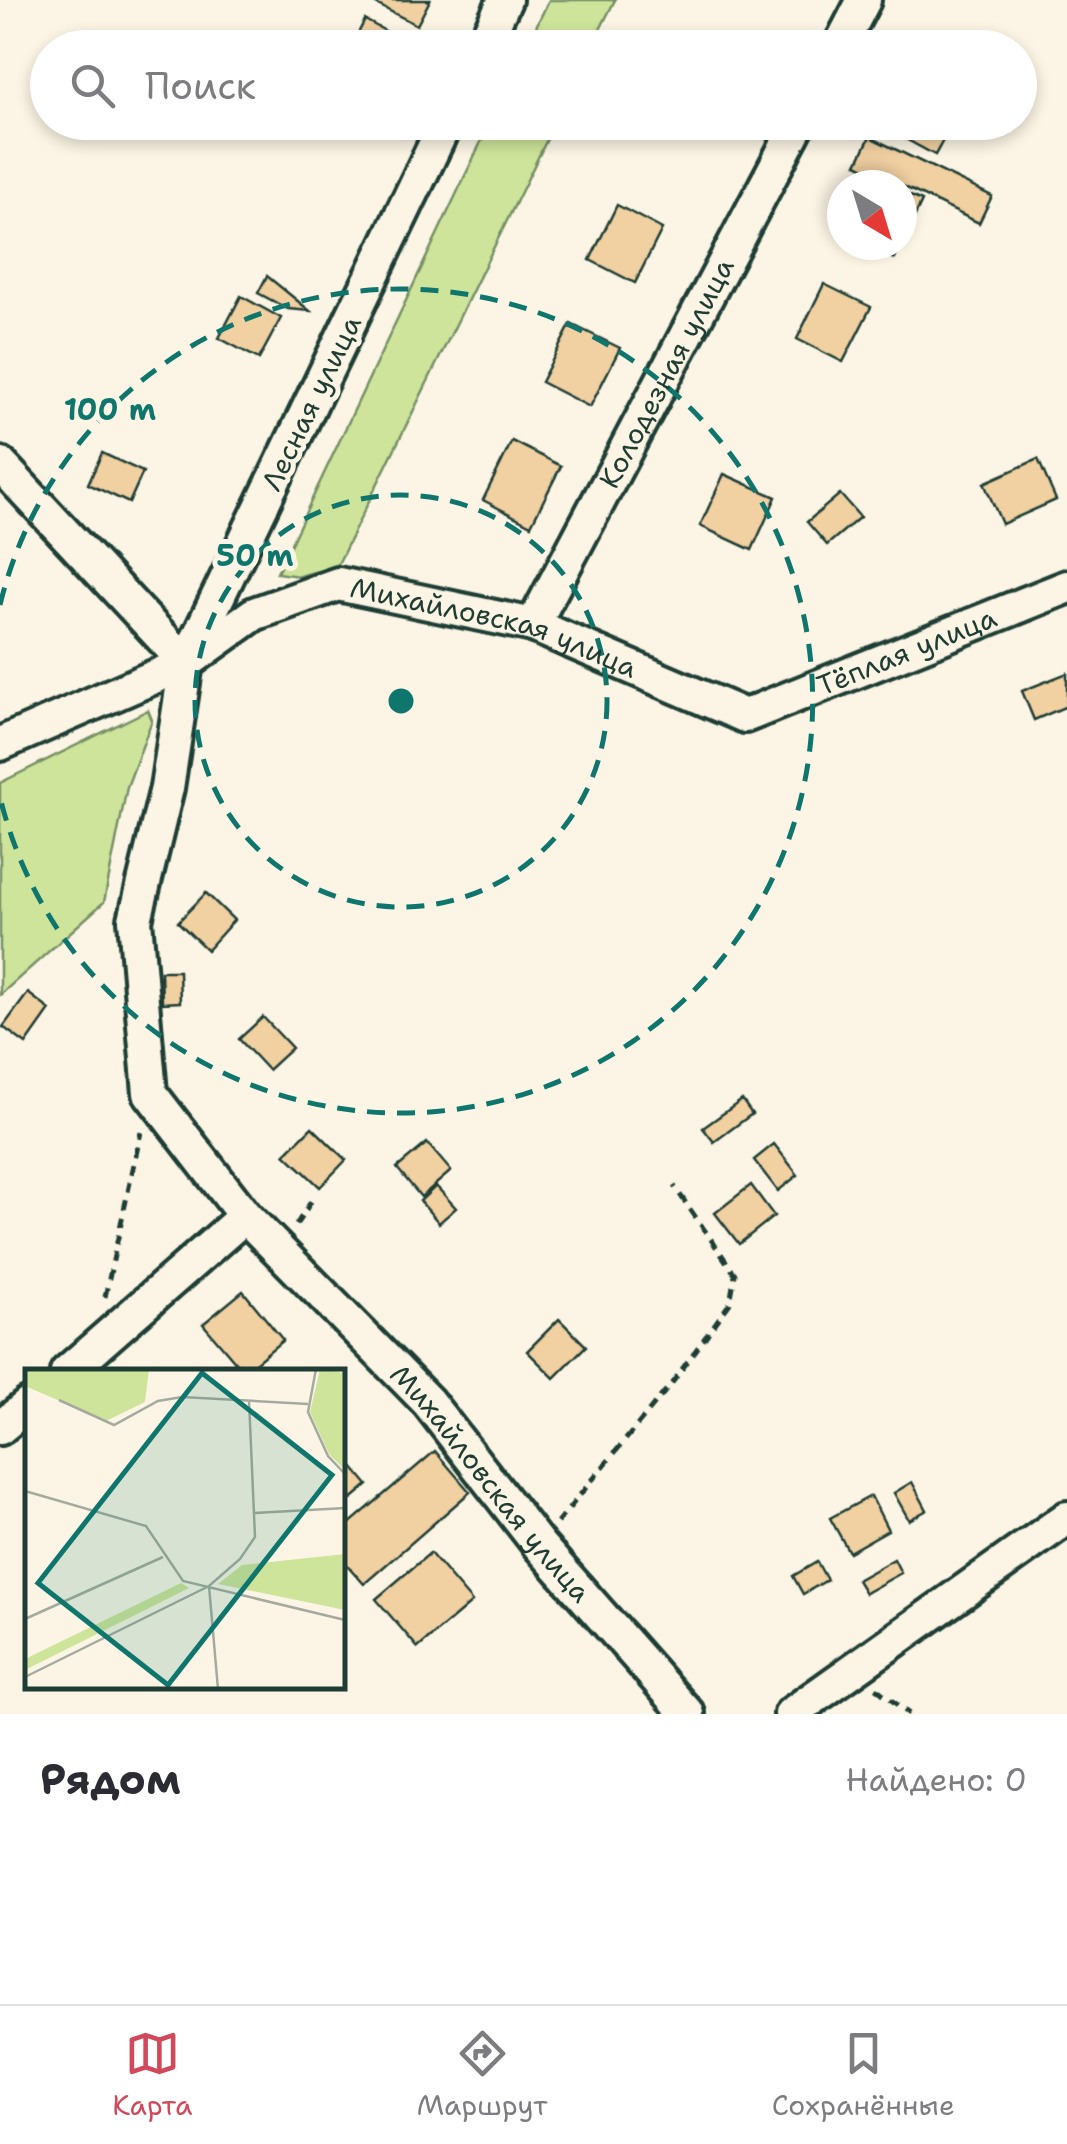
<!DOCTYPE html>
<html lang="ru">
<head>
<meta charset="utf-8">
<style>
	body { margin:0; font-family:"Shantell Sans",sans-serif; background:#f7f7f7; color:#2b2b33 }
	.compass { position:absolute; left:827px; top:170px; width:90px; height:90px; border-radius:50%; background:#fff; box-shadow:0 5px 15px #0003; rotate:142deg }
	.list { margin:0; padding:0; list-style:none }
	h2 { display:flex; justify-content:space-between; align-items:center; height:130px; margin:0; padding:0 40px; font-size:42px }
	h2 small { font-size:32px; font-weight:400; color:#7c7c81 }
	.icon { flex:none; width:55px; height:55px; fill:none; stroke:currentColor; stroke-width:2; stroke-linecap:round; stroke-linejoin:round }
	.map { position:relative; flex:none; width:1067px; height:1714px; overflow:hidden }
	.search { position:absolute; background:#fff; box-shadow:0 5px 15px #0003; left:30px; right:30px; top:30px; height:110px; display:flex; align-items:center; gap:25px; box-sizing:border-box; padding:0 35px; border-radius:55px; color:#7c7c81; font-size:38px }
	.sheet { height:290px; background:#fff }
	nav { display:flex; justify-content:space-around; align-items:center; box-sizing:border-box; height:140px; border-top:2px solid #e1e1e2; background:#fff; font-size:28px; color:#7c7c81 }
	nav a { display:grid; justify-items:center; gap:5px }
	nav .on { color:#d1495b }
	.map>svg:first-child { display:block }
	.green { fill:#cee49a; stroke:#769067; stroke-width:2.5 }
	.building { fill:#f1d0a2; stroke:#1f3d34; stroke-width:2.5 }
	.lines { fill:none; stroke-linecap:round; stroke-linejoin:round }
	.minor-casing { stroke:#1f3d34; stroke-width:40 }
	.path { stroke:#1f3d34; stroke-width:5; stroke-dasharray:10 8; stroke-linecap:butt }
	.minor { stroke:#fcf5e5; stroke-width:32 }
	.ring { fill:none; stroke:#0f766e; stroke-width:5; stroke-dasharray:18 12 }
	.labels { text-anchor:middle; stroke-width:10; stroke-linejoin:round; paint-order:stroke }
	.street-label { font-size:28px; fill:#1f3d34; stroke:#fcf5e5 }
	.inset-road { fill:none; stroke:#a4ab9e; stroke-width:2.5 }
	.view { fill:#0f766e; fill-opacity:0.15; stroke:#0f766e; stroke-width:5 }
	.inset-edge { fill:none; stroke:#1f3d34; stroke-width:5 }
	.centre { fill:#0f766e; stroke:#fcf5e5; stroke-width:5 }
	.ring-label { font-size:30px; text-anchor:middle; font-weight:bold; fill:#0f766e; stroke:#fcf5e5; stroke-width:10; stroke-linejoin:round; paint-order:stroke }
</style>
</head>
<body>
<div class="map">
<svg width="1067" height="1714" viewBox="0 0 1067 1714">
	<rect width="100%" height="100%" fill="#fcf5e5"/>
	<filter id="ink" filterUnits="userSpaceOnUse"><feTurbulence type="fractalNoise" baseFrequency=".01" numOctaves="2"/><feDisplacementMap in="SourceGraphic" scale="20" xChannelSelector="R" yChannelSelector="G"/><feConvolveMatrix kernelMatrix="1 2 1 2 8 2 1 2 1" color-interpolation-filters="sRGB"/></filter>
	<g filter="url(#ink)">
		<!-- green -->
		<g class="green">
			<polygon points="549,0 615,0 591,47 526,47"/>
			<polygon points="490,123 555,123 337,566 299,576 277,573"/>
			<polygon points="148,710 152,720 127,787 104,902 0,995 0,783"/>
		</g>
		<!-- building -->
		<g class="building">
			<polygon points="378,0 430,0 417,25 376,4"/>
			<polygon points="365,20 413,46 412,48 367,48 354,41"/>
			<polygon points="672,122 713,122 704,139"/>
			<polygon points="896,122 953,122 935,155 891,131"/>
			<polygon points="870,137 992,196 979,223 857,164"/>
			<polygon points="867,176 886,185 863,185"/>
			<polygon points="902,192 922,201 902,243"/>
			<polygon points="617,205 662,229 635,283 590,260"/>
			<polygon points="865,245 901,245 895,259"/>
			<polygon points="267,276 310,311 288,309 258,293"/>
			<polygon points="824,284 871,307 843,362 797,339"/>
			<polygon points="241,296 281,318 259,359 219,338"/>
			<polygon points="571,324 620,348 590,407 541,382"/>
			<polygon points="512,441 561,466 531,525 483,500"/>
			<polygon points="102,453 143,472 129,503 88,484"/>
			<polygon points="1038,459 1056,500 1002,524 984,483"/>
			<polygon points="724,474 776,497 752,550 700,526"/>
			<polygon points="840,494 860,517 827,545 807,522"/>
			<polygon points="1067,673 1067,706 1034,720 1022,691"/>
			<polygon points="206,893 234,920 207,950 178,922"/>
			<polygon points="161,971 179,971 180,1002 162,1003"/>
			<polygon points="28,993 50,1010 26,1044 3,1027"/>
			<polygon points="263,1017 292,1048 268,1070 239,1039"/>
			<polygon points="742,1100 752,1114 714,1142 703,1128"/>
			<polygon points="312,1127 346,1160 320,1187 285,1154"/>
			<polygon points="427,1143 451,1171 421,1197 397,1168"/>
			<polygon points="774,1144 798,1175 778,1191 754,1160"/>
			<polygon points="751,1185 774,1216 739,1244 715,1213"/>
			<polygon points="436,1186 456,1208 439,1223 420,1201"/>
			<polygon points="243,1291 283,1340 244,1372 203,1324"/>
			<polygon points="559,1319 586,1346 554,1378 527,1351"/>
			<polygon points="435,1451 470,1492 364,1584 342,1559 342,1530"/>
			<polygon points="342,1454 368,1485 342,1507"/>
			<polygon points="912,1482 927,1510 909,1520 894,1493"/>
			<polygon points="871,1496 888,1530 849,1552 830,1518"/>
			<polygon points="430,1553 472,1602 418,1648 376,1599"/>
			<polygon points="894,1559 901,1573 865,1593 857,1580"/>
			<polygon points="817,1562 827,1580 803,1594 793,1576"/>
		</g>
		<g class="lines">
			<defs>
				<g id="minor">
					<polyline points="482,48 505,0"/>
					<polyline points="839,48 864,0"/>
					<path id="s1" d="M446,122l-260,541 -19,125 -32,132 15,173 95,123 183,186 111,143 149,169"/>
					<polyline points="0,464 186,663"/>
					<path id="s2" d="M533,625l266,-503"/>
					<path id="s3" d="M0,744l186,-81 68,-49 84,-30 195,41 212,91 322,-129"/>
					<polyline points="67,1372 245,1216"/>
					<polyline points="0,1428 28,1405"/>
					<polyline points="791,1714 1067,1518"/>
				</g>
			</defs>
			<!-- minor casing -->
			<use href="#minor" class="minor-casing"/>
			<!-- path -->
			<g class="path">
				<polyline points="296,1225 312,1200"/>
				<polyline points="105,1297 141,1132"/>
				<polyline points="557,1523 672,1383 730,1303 735,1274 674,1186"/>
				<polyline points="876,1688 909,1714"/>
			</g>
			<!-- minor -->
			<use href="#minor" class="minor"/>
		</g>
	</g>
	<!-- distance rings -->
	<g class="ring">
		<circle cx="401" cy="701" r="206"/>
		<path d="M0 605A412 412 0 1 1 0 797"/>
	</g>
	<g class="labels">
		<!-- street labels -->
		<g class="street-label">
			<text dy="10" stroke="none"><textPath href="#s2" startOffset="285">Колодезная улица</textPath></text>
			<text transform="translate(311 403) rotate(-64)" y="10">Лесная улица</text>
			<text dy="10" stroke="none"><textPath href="#s3" startOffset="538">Михайловская улица</textPath></text>
			<text dy="10" stroke="none"><textPath href="#s3" startOffset="980">Тёплая улица</textPath></text>
			<text dy="10" stroke="none"><textPath href="#s1" startOffset="1555">Михайловская улица</textPath></text>
		</g>
	</g>
	<!-- overview -->
	<g transform="translate(25 1369)">
		<rect width="320" height="320" fill="#fcf5e5"/>
		<path d="M0,0h124l-4,33 -39,19 -81,-35zM295,0l25,4v97l-16,-16 -19,-42zM320,185v56l-127,-26 24,-19zM156,214l8,5 -164,82v-11z" fill="#cee49a"/>
		<path class="inset-road" d="M291,0l-8,43 20,44 17,18M34,31l55,25 44,-24 24,-4 126,7M0,122l121,35 37,55 162,39M230,144l90,-5M184,217l9,103M0,250l138,-62M0,308l184,-91 31,-27 15,-22 -6,-137"/>
		<path class="view" d="M177,4l130,102 -164,210 -130,-102z"/>
		<rect width="320" height="320" class="inset-edge"/>
	</g>
	<circle cx="401" cy="701" r="15" class="centre"/>
	<g class="ring-label">
		<text x="110" y="420">100 m</text>
		<text x="255" y="566">50 m</text>
	</g>
</svg>
<svg class="compass" viewBox="-18 -18 36 36"><path d="M0-13l5 13h-10z" fill="#e53935"/><path d="M0 13l5-13h-10z" fill="#7c7c81"/></svg>
<div class="search"><svg class="icon" aria-label="search" viewBox="0 0 24 24"><circle cx="10" cy="10" r="6"/><path d="M15 15l6 6"/></svg>Поиск</div>
</div>
<section class="sheet">
<h2>Рядом<small>Найдено: 0</small></h2>
<ul class="list">
</ul>
</section>
<nav>
<a class="on"><svg class="icon" aria-label="map" viewBox="0 0 24 24"><path d="M3 6l6-2 6 2 6-2v14l-6 2-6-2-6 2zM9 4v14M15 6v14"/></svg>Карта</a>
<a><svg class="icon" aria-label="directions" viewBox="0 0 24 24"><path d="M12 3l9 9-9 9-9-9zM9 14v-3h6M13 9l2 2-2 2"/></svg>Маршрут</a>
<a><svg class="icon" aria-label="saved" viewBox="0 0 24 24"><path d="M7 4h10v16l-5-4-5 4z"/></svg>Сохранённые</a>
</nav>
</body>
</html>
